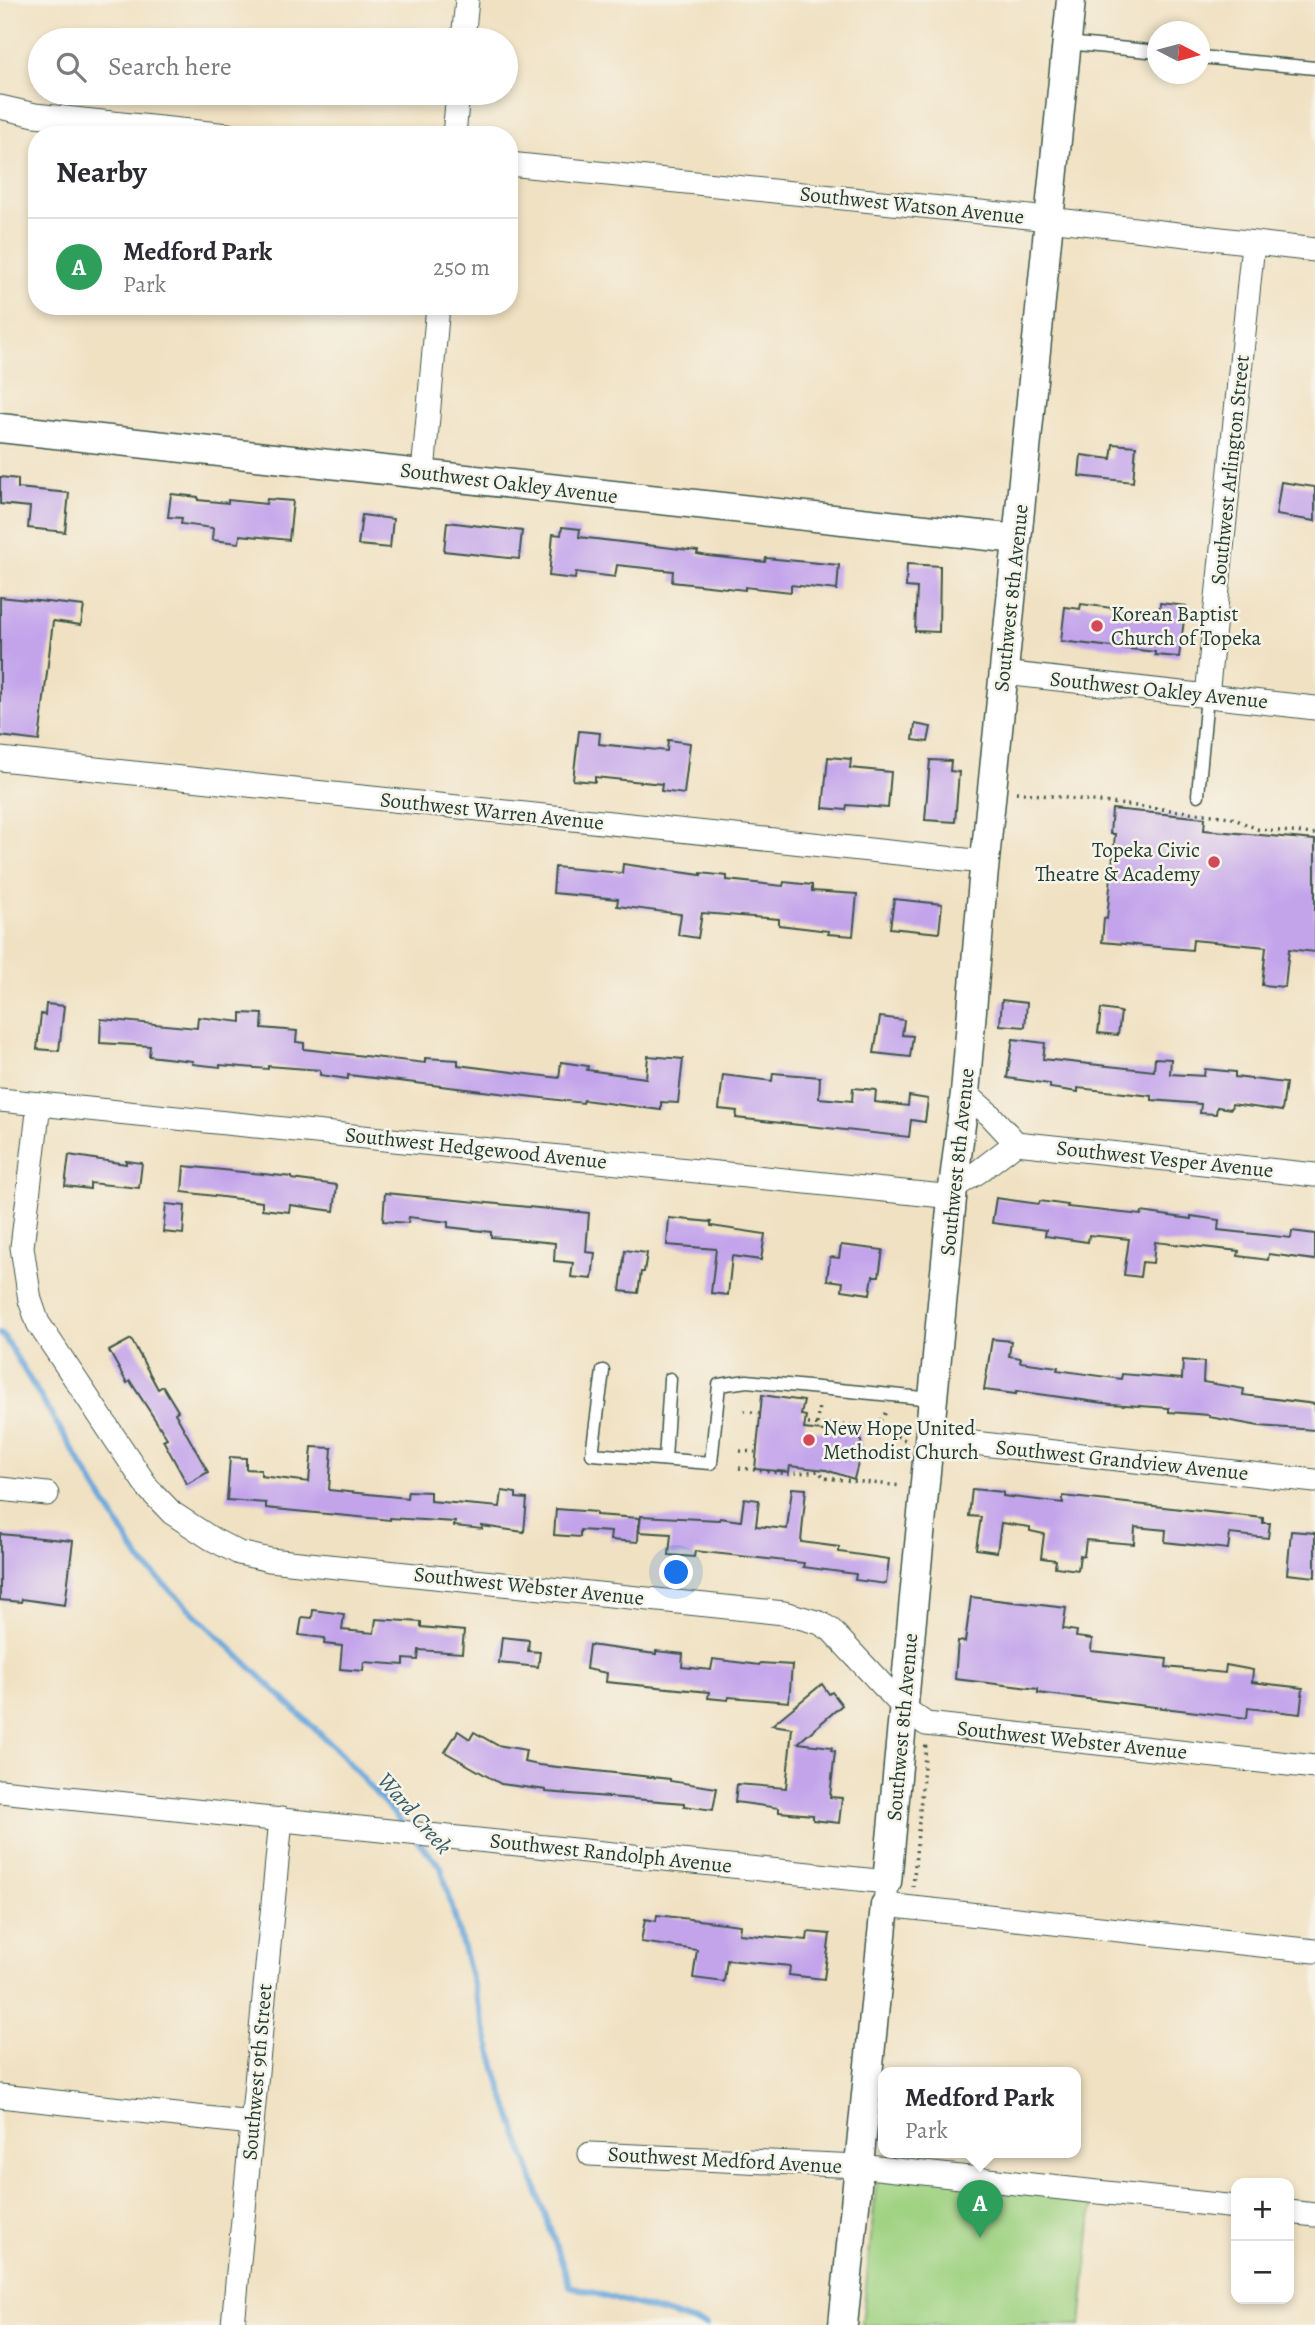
<!DOCTYPE html>
<html lang="en">
<head>
<meta charset="utf-8">
<style>
	body { margin:0; font-family:Alegreya,serif; background:#f2f2f3; color:#2b2b33 }
	.controls { position:absolute; right:21px; bottom:21px; display:grid; overflow:hidden; border-radius:14px; box-shadow:0 4px 10px #0003 }
	.controls button { width:63px; height:63px; display:grid; place-items:center; padding:0; border:0; border-bottom:2px solid #e1e1e2; background:#fff; color:#2b2b33; font:35px sans-serif }
	.compass { position:absolute; left:1147px; top:21px; width:63px; height:63px; border-radius:50%; background:#fff; box-shadow:0 4px 10px #0003; rotate:96deg }
	.you { position:absolute; left:677px; top:1573px; width:24px; height:24px; margin:-18px; border:5px solid #fff; border-radius:50%; background:#1a73e8; box-shadow:0 0 0 10px #1a73e833 }
	.badge { display:grid; place-items:center; width:46px; height:46px; border-radius:50%; background:#db2777; color:#fff; font-size:23px; font-weight:700 }
	.pin { position:absolute; translate:-50% -58px; filter:drop-shadow(0 2px 4px #0008) }
	.pin::after { content:''; position:absolute; top:37px; width:24px; height:21px; background:inherit; clip-path:polygon(0 0,100% 0,50% 100%) }
	.popup { position:absolute; left:878px; top:2067px; width:203px; height:91px; box-sizing:border-box; display:grid; place-content:center; border-radius:14px; background:#fff; filter:drop-shadow(0 2px 5px #0005); font-size:23px; white-space:nowrap; color:#7c7c81 }
	.popup b { font-size:26px; color:#2b2b33 }
	.popup::after { content:''; position:absolute; left:50%; top:100%; margin-left:-14px; border:14px solid transparent; border-top-color:#fff }
	.list { margin:0; padding:0; list-style:none }
	h2 { display:flex; justify-content:space-between; align-items:center; height:91px; margin:0; padding:0 28px; font-size:30px }
	h2 small { font-size:23px; font-weight:400; color:#7c7c81 }
	.list li { display:grid; grid-template-columns:46px 1fr auto; gap:21px; align-items:center; box-sizing:border-box; height:98px; padding:0 28px; border-top:2px solid #e1e1e2 }
	.list b { display:block; font-size:26px; white-space:nowrap }
	.list p { margin:0; font-size:23px; white-space:nowrap; color:#7c7c81 }
	.list em { font-size:23px; font-style:normal; color:#7c7c81 }
	.icon { flex:none; width:38px; height:38px; fill:none; stroke:currentColor; stroke-width:2; stroke-linecap:round; stroke-linejoin:round }
	.map { position:relative; flex:none; width:1315px; height:2325px; overflow:hidden }
	.search { position:absolute; background:#fff; box-shadow:0 4px 10px #0003; left:28px; top:28px; width:490px; height:77px; display:flex; align-items:center; gap:18px; box-sizing:border-box; padding:0 24px; border-radius:38px; color:#7c7c81; font-size:26px }
	.panel { position:absolute; background:#fff; box-shadow:0 4px 10px #0003; left:28px; top:126px; width:490px; height:189px; border-radius:28px }
	.map>svg:first-child { display:block }
	.green { fill:#9fd281; stroke:#5f885a; stroke-width:2 }
	.lines { fill:none; stroke-linecap:round; stroke-linejoin:round }
	.stream { stroke:#69a7db; stroke-width:6 }
	.building { fill:#c3a4eb }
	.service-casing { stroke:#3e5649; stroke-width:15 }
	.minor-casing { stroke:#3e5649; stroke-width:25 }
	.tertiary-casing { stroke:#3e5649; stroke-width:31 }
	.path { stroke:#3e5649; stroke-width:3.5; stroke-dasharray:2 5; stroke-linecap:butt }
	.service { stroke:#fff; stroke-width:12 }
	.minor { stroke:#fff; stroke-width:23 }
	.tertiary { stroke:#fff; stroke-width:28 }
	.poi-dot { fill:#d1495b; stroke:#f7f3e8; stroke-width:2.5 }
	.labels { text-anchor:middle; stroke-width:5; stroke-linejoin:round; paint-order:stroke }
	.street-label { font-size:21px; fill:#1f3d34; stroke:#f7f3e8 }
	.poi-label { font-size:21px; fill:#1f3d34; stroke:#f7f3e8; text-anchor:start }
	.water-label { font-size:23px; font-style:italic; fill:#355d66; stroke:#f7f3e8 }
</style>
</head>
<body>
<div class="map">
<svg width="1315" height="2325" viewBox="0 0 1315 2325">
	<rect width="100%" height="100%" fill="#f7f3e8"/>
	<filter id="ink" filterUnits="userSpaceOnUse"><feTurbulence type="fractalNoise" baseFrequency=".0143" numOctaves="2"/><feDisplacementMap in="SourceGraphic" scale="14" xChannelSelector="R" yChannelSelector="G"/><feConvolveMatrix kernelMatrix="1 2 1 2 8 2 1 2 1" color-interpolation-filters="sRGB"/></filter>
	<filter id="wash" filterUnits="userSpaceOnUse"><feTurbulence type="fractalNoise" baseFrequency=".00686" numOctaves="4" result="noise"/><feDisplacementMap in="SourceGraphic" scale="28" xChannelSelector="R" yChannelSelector="G"/><feGaussianBlur stdDeviation="1.57" result="paint"/><feColorMatrix in="noise" values="0 0 0 0 0 0 0 0 0 0 0 0 0 0 0 0 0 1.4 0 .05"/><feComposite in="paint" operator="in"/></filter>
	<g filter="url(#wash)">
		<rect width="100%" height="100%" fill="#f0e1c2"/>
		<!-- green -->
		<polygon class="green" points="878,2169 1094,2191 1081,2325 862,2325"/>
		<g class="lines">
			<!-- stream -->
			<g class="stream">
				<polyline points="0,1334 4,1337 141,1562 340,1753 405,1826"/>
				<polyline points="417,1840 441,1867 501,2087 570,2286 706,2325"/>
			</g>
		</g>
		<g id="blocks">
			<!-- building -->
			<g class="building">
				<polygon points="1113,444 1136,446 1133,482 1079,476 1081,455 1111,459"/>
				<polygon points="0,477 18,479 18,488 69,493 65,532 28,528 30,507 0,504"/>
				<polygon points="1281,482 1315,487 1315,521 1276,515"/>
				<polygon points="171,494 198,497 198,500 228,503 228,500 266,504 267,499 293,501 289,540 240,535 239,543 212,540 213,528 181,524 182,518 168,517"/>
				<polygon points="362,515 393,519 390,548 358,545"/>
				<polygon points="447,522 522,531 519,559 444,551"/>
				<polygon points="562,527 580,529 579,537 698,551 697,554 708,556 765,562 766,558 839,565 837,590 791,585 791,592 745,587 745,590 672,582 673,571 617,565 615,577 576,572 575,579 549,576 553,534 561,535"/>
				<polygon points="907,564 940,566 939,632 915,631 917,588 906,587"/>
				<polygon points="0,597 84,606 81,625 53,621 39,741 0,736"/>
				<polygon points="1160,603 1186,606 1179,657 1155,655 1155,652 1061,641 1065,607 1080,609 1081,604 1159,614"/>
				<polygon points="915,724 931,727 928,742 913,740"/>
				<polygon points="579,731 600,733 599,744 667,751 668,740 690,743 684,794 661,791 662,784 595,777 595,782 573,780"/>
				<polygon points="828,757 851,759 850,768 891,772 888,808 847,805 846,810 823,808"/>
				<polygon points="930,760 951,761 950,771 959,772 955,822 925,820"/>
				<polygon points="1112,809 1205,818 1204,830 1315,840 1315,952 1289,949 1285,987 1262,985 1266,947 1193,940 1192,950 1102,942 1104,918 1107,919 1115,834 1110,834"/>
				<polygon points="623,864 701,875 701,873 727,876 727,880 783,886 784,882 812,885 812,891 857,894 853,936 828,934 829,931 779,925 779,919 702,913 698,938 678,935 681,914 617,906 618,899 553,893 555,867 622,873"/>
				<polygon points="894,899 942,904 939,933 890,928"/>
				<polygon points="1002,1000 1027,1003 1025,1027 1000,1025"/>
				<polygon points="46,1004 64,1006 59,1051 37,1049 41,1014 45,1015"/>
				<polygon points="1101,1009 1121,1012 1118,1035 1098,1033"/>
				<polygon points="241,1013 263,1014 262,1028 297,1031 296,1042 304,1043 304,1049 425,1063 425,1058 458,1060 458,1065 559,1078 561,1062 588,1066 587,1070 646,1078 648,1056 683,1059 678,1103 661,1102 661,1110 584,1100 583,1103 348,1075 348,1079 320,1075 320,1070 268,1066 268,1069 220,1065 220,1067 192,1064 193,1061 149,1056 150,1046 100,1043 101,1019 197,1028 198,1017 241,1022"/>
				<polygon points="880,1017 904,1020 902,1035 913,1036 910,1057 874,1053"/>
				<polygon points="1013,1039 1045,1043 1043,1059 1154,1071 1155,1058 1171,1059 1170,1074 1204,1076 1205,1069 1235,1072 1235,1077 1286,1083 1282,1111 1232,1104 1231,1109 1217,1107 1216,1114 1200,1113 1201,1104 1152,1100 1152,1096 1078,1088 1078,1092 1050,1088 1050,1084 1007,1078"/>
				<polygon points="773,1073 820,1077 819,1098 852,1101 853,1088 876,1090 875,1102 908,1106 909,1096 928,1099 925,1122 911,1120 909,1137 736,1118 737,1111 719,1109 723,1075 772,1081"/>
				<polygon points="69,1155 126,1164 126,1161 142,1163 139,1188 90,1183 90,1189 65,1186"/>
				<polygon points="184,1166 292,1177 292,1179 337,1185 334,1211 290,1205 289,1212 262,1209 262,1202 182,1192"/>
				<polygon points="385,1193 589,1213 586,1252 595,1253 592,1279 571,1277 573,1263 554,1261 555,1243 491,1237 491,1232 448,1227 448,1222 409,1217 408,1223 383,1221"/>
				<polygon points="996,1198 1039,1204 1040,1201 1068,1205 1067,1207 1141,1215 1142,1212 1191,1219 1191,1216 1219,1220 1218,1230 1291,1238 1292,1231 1315,1234 1315,1260 1269,1254 1268,1260 1238,1256 1239,1251 1155,1242 1153,1263 1142,1262 1140,1277 1124,1275 1129,1239 1089,1235 1088,1242 1045,1236 1046,1230 992,1223"/>
				<polygon points="166,1204 185,1206 183,1234 163,1232"/>
				<polygon points="669,1218 711,1222 711,1226 765,1234 761,1260 732,1256 728,1295 711,1293 716,1249 667,1245"/>
				<polygon points="841,1245 883,1250 879,1276 873,1276 870,1294 842,1290 843,1282 827,1280 830,1257 839,1258"/>
				<polygon points="625,1250 647,1253 644,1272 641,1272 638,1293 620,1291"/>
				<polygon points="131,1339 158,1389 163,1386 178,1411 175,1413 208,1472 187,1484 163,1440 167,1438 130,1381 127,1383 109,1351"/>
				<polygon points="992,1339 1011,1341 1009,1356 1021,1358 1020,1362 1058,1367 1057,1370 1121,1379 1122,1374 1182,1379 1183,1360 1204,1362 1203,1382 1244,1389 1243,1395 1315,1404 1315,1430 1259,1426 1209,1417 1209,1415 1169,1412 1169,1408 1111,1404 1016,1391 1016,1394 984,1390"/>
				<polygon points="762,1395 804,1401 801,1415 806,1416 804,1429 833,1432 834,1429 859,1428 862,1448 854,1479 826,1470 790,1466 789,1472 755,1469"/>
				<polygon points="312,1447 332,1448 329,1490 407,1498 408,1491 430,1492 430,1501 500,1507 502,1491 516,1493 516,1498 527,1499 524,1532 482,1526 482,1529 454,1526 455,1522 390,1518 390,1520 295,1511 266,1508 266,1503 227,1500 230,1457 246,1458 246,1469 261,1470 261,1476 309,1482"/>
				<polygon points="792,1488 806,1489 801,1542 839,1547 839,1552 889,1559 886,1584 855,1580 856,1574 803,1567 804,1563 695,1551 694,1557 669,1555 671,1534 639,1532 641,1516 719,1520 720,1518 741,1521 744,1498 759,1500 756,1526 787,1529"/>
				<polygon points="972,1489 1003,1492 1003,1496 1063,1503 1063,1496 1263,1518 1263,1523 1270,1523 1268,1538 1230,1534 1228,1549 1165,1542 1166,1530 1135,1527 1134,1544 1086,1540 1084,1556 1080,1555 1078,1570 1055,1567 1056,1560 1041,1558 1044,1534 1030,1531 1030,1527 1001,1523 997,1552 976,1549 981,1517 969,1516"/>
				<polygon points="556,1509 596,1512 596,1515 639,1518 638,1542 610,1540 611,1532 580,1530 580,1537 554,1535"/>
				<polygon points="1291,1531 1315,1533 1315,1577 1287,1574"/>
				<polygon points="0,1534 73,1541 65,1605 22,1599 21,1602 0,1600"/>
				<polygon points="971,1597 1066,1608 1063,1629 1077,1631 1076,1637 1092,1639 1091,1651 1167,1659 1166,1667 1225,1673 1226,1665 1253,1670 1252,1682 1303,1688 1300,1714 1248,1708 1247,1718 1038,1693 1038,1689 955,1679 958,1641 965,1642"/>
				<polygon points="313,1610 344,1614 342,1630 374,1633 376,1619 421,1622 421,1627 464,1631 462,1653 419,1650 418,1660 404,1659 404,1665 364,1662 363,1671 340,1669 342,1646 324,1644 325,1638 299,1635 302,1617 312,1618"/>
				<polygon points="502,1637 529,1640 528,1651 540,1652 538,1667 499,1663"/>
				<polygon points="589,1645 656,1654 656,1651 683,1654 682,1667 711,1670 713,1659 759,1665 760,1663 792,1665 789,1702 729,1697 728,1700 708,1698 709,1692 606,1682 607,1673 586,1669"/>
				<polygon points="822,1684 829,1694 832,1692 842,1705 798,1743 832,1747 831,1750 835,1751 830,1797 842,1798 839,1823 813,1820 813,1815 779,1812 779,1808 735,1802 737,1784 786,1788 792,1728 772,1725"/>
				<polygon points="458,1731 470,1739 474,1732 497,1745 526,1750 524,1762 539,1765 670,1779 670,1781 717,1788 713,1810 684,1806 684,1803 546,1792 546,1790 501,1784 445,1752"/>
				<polygon points="657,1915 740,1925 739,1934 807,1940 808,1932 830,1934 824,1979 789,1975 790,1966 727,1960 724,1982 693,1978 697,1950 641,1942 645,1919 656,1921"/>
			</g>
		</g>
	</g>
	<g filter="url(#ink)">
		<use href="#blocks" fill-opacity="0" stroke="#3e5649" stroke-width="2"/>
		<g class="lines">
			<defs>
				<g id="service">
					<polyline points="1067,43 1158,52"/>
					<polyline points="1200,57 1315,68"/>
					<polyline points="1198,795 1207,696"/>
					<polyline points="603,1371 592,1454 711,1463 719,1385 747,1381 933,1399"/>
					<polyline points="665,1459 670,1379"/>
				</g>
				<g id="minor">
					<polyline points="463,40 467,0"/>
					<polyline points="0,107 35,115 228,135"/>
					<polyline points="454,135 458,93"/>
					<polyline points="509,164 1049,219 1315,250"/>
					<polyline points="423,473 438,306"/>
					<polyline points="1004,673 1315,708"/>
					<polyline points="1207,696 1253,244"/>
					<polyline points="0,759 984,862"/>
					<polyline points="965,1093 989,1114 1016,1143 1315,1175"/>
					<polyline points="0,1100 953,1197"/>
					<polyline points="39,1104 22,1247 30,1300 38,1323 148,1488 172,1513 212,1539 239,1553 270,1560 784,1613 820,1623 831,1630 904,1708 926,1724 1315,1767"/>
					<polyline points="953,1188 978,1172 1016,1143"/>
					<polyline points="929,1438 1315,1481"/>
					<polyline points="0,1489 47,1494"/>
					<polyline points="0,1791 887,1882 885,1905 1315,1951"/>
					<polyline points="0,2096 252,2123"/>
					<polyline points="590,2154 859,2166 1236,2207"/>
					<polyline points="1289,2212 1315,2215"/>
					<polyline points="233,2325 281,1819"/>
				</g>
				<g id="tertiary">
					<polyline points="0,428 1017,539"/>
					<polyline points="887,1882 953,1188 965,1093 983,880 1071,0"/>
					<polyline points="843,2325 885,1905"/>
				</g>
			</defs>
			<!-- service casing -->
			<use href="#service" class="service-casing"/>
			<!-- minor casing -->
			<use href="#minor" class="minor-casing"/>
			<!-- tertiary casing -->
			<use href="#tertiary" class="tertiary-casing"/>
			<!-- path -->
			<g class="path">
				<polyline points="1016,792 1230,817 1257,829 1315,834"/>
				<polyline points="744,1411 760,1413"/>
				<polyline points="808,1424 876,1426 907,1441"/>
				<polyline points="817,1424 819,1404"/>
				<polyline points="876,1426 887,1411"/>
				<polyline points="740,1451 755,1452"/>
				<polyline points="739,1468 788,1474 819,1471 824,1478 902,1486"/>
				<polyline points="913,1887 926,1744"/>
			</g>
			<!-- service -->
			<use href="#service" class="service"/>
			<!-- minor -->
			<use href="#minor" class="minor"/>
			<!-- tertiary -->
			<use href="#tertiary" class="tertiary"/>
		</g>
	</g>
	<!-- markers -->
	<g class="poi-dot">
		<circle cx="1097" cy="626" r="7"/>
		<circle cx="1214" cy="862" r="7"/>
		<circle cx="809" cy="1440" r="7"/>
	</g>
	<g class="labels">
		<!-- street labels -->
		<g class="street-label">
			<text transform="translate(912 205) rotate(6)" y="7">Southwest Watson Avenue</text>
			<text transform="translate(1230 470) rotate(-84)" y="7">Southwest Arlington Street</text>
			<text transform="translate(509 483) rotate(7)" y="7">Southwest Oakley Avenue</text>
			<text transform="translate(1011 598) rotate(-84)" y="7">Southwest 8th Avenue</text>
			<text transform="translate(1159 690) rotate(6)" y="7">Southwest Oakley Avenue</text>
			<text transform="translate(492 811) rotate(6)" y="7">Southwest Warren Avenue</text>
			<text transform="translate(476 1148) rotate(6)" y="7">Southwest Hedgewood Avenue</text>
			<text transform="translate(1165 1159) rotate(6)" y="7">Southwest Vesper Avenue</text>
			<text transform="translate(957 1162) rotate(-84)" y="7">Southwest 8th Avenue</text>
			<text transform="translate(1122 1460) rotate(6)" y="7">Southwest Grandview Avenue</text>
			<text transform="translate(529 1586) rotate(6)" y="7">Southwest Webster Avenue</text>
			<text transform="translate(902 1727) rotate(-85)" y="7">Southwest 8th Avenue</text>
			<text transform="translate(1072 1740) rotate(6)" y="7">Southwest Webster Avenue</text>
			<text transform="translate(611 1853) rotate(6)" y="7">Southwest Randolph Avenue</text>
			<text transform="translate(257 2072) rotate(-85)" y="7">Southwest 9th Street</text>
			<text transform="translate(725 2160) rotate(3)" y="7">Southwest Medford Avenue</text>
		</g>
		<!-- poi labels -->
		<g class="poi-label">
			<text x="1111" y="621">Korean Baptist<tspan x="1111" dy="24">Church of Topeka</tspan></text>
			<text x="1200" y="857" text-anchor="end">Topeka Civic<tspan x="1200" dy="24">Theatre &amp; Academy</tspan></text>
			<text x="823" y="1435">New Hope United<tspan x="823" dy="24">Methodist Church</tspan></text>
		</g>
		<!-- water labels -->
		<g class="water-label">
			<text transform="translate(415 1813) rotate(49)" y="8">Ward Creek</text>
		</g>
	</g>
</svg>
<div class="controls">
<button>+</button>
<button>−</button>
</div>
<svg class="compass" viewBox="-18 -18 36 36"><path d="M0-13l5 13h-10z" fill="#e53935"/><path d="M0 13l5-13h-10z" fill="#7c7c81"/></svg>
<div class="you"></div>
<div class="pin badge" style="left:980px;top:2238px;background:#2e9e5b">A</div>
<div class="popup"><b>Medford Park</b>Park</div>
<div class="search"><svg class="icon" aria-label="search" viewBox="0 0 24 24"><circle cx="10" cy="10" r="6"/><path d="M15 15l6 6"/></svg>Search here</div>
<section class="panel">
<h2>Nearby<small></small></h2>
<ul class="list">
<li><span class="badge" style="background:#2e9e5b">A</span><div><b>Medford Park</b><p>Park</p></div><em>250 m</em></li>
</ul>
</section>
</div>
</body>
</html>
